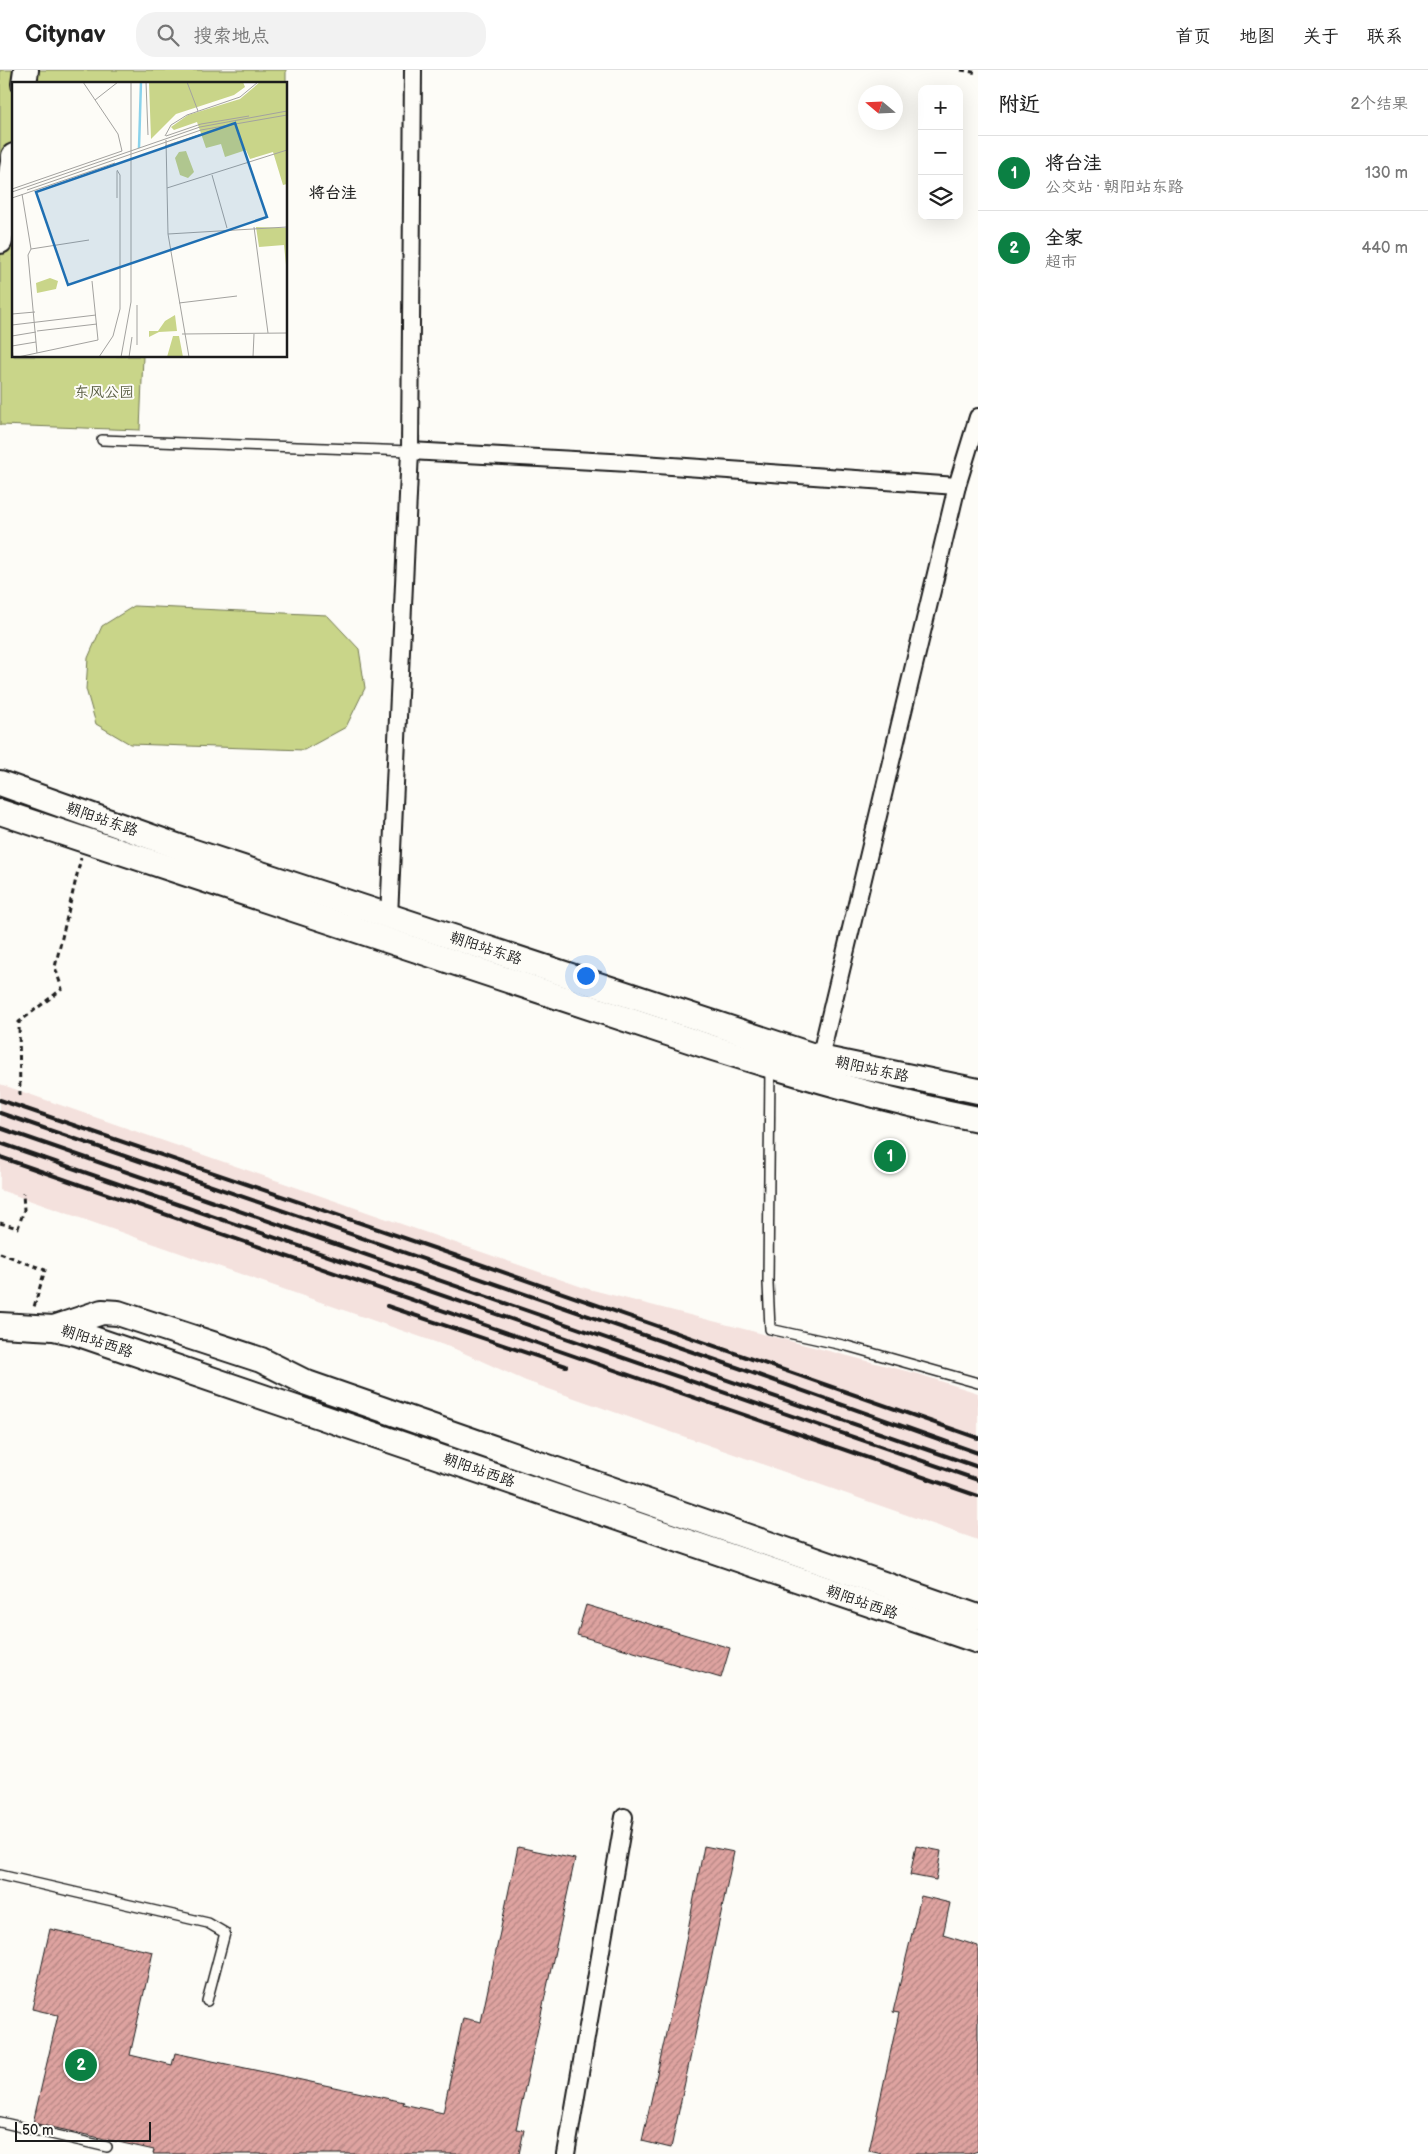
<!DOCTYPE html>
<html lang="zh">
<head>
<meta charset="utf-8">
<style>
	body { margin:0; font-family:"Balsamiq Sans","LXGW WenKai TC",sans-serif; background:#f2f2f2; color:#222 }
	.controls { position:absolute; right:15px; top:15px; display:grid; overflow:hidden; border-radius:10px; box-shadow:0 5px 20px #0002 }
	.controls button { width:45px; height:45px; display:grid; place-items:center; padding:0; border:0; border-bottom:1px solid #e0e0e0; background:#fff; color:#222; font:25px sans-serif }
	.compass { position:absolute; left:858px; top:15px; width:45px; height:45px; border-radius:50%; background:#fff; box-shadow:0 5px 20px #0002; rotate:289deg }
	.scale { position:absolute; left:15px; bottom:12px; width:136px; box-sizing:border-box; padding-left:5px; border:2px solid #1c1c1c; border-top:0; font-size:14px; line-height:18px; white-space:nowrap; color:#1c1c1c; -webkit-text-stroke:4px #fdfcf7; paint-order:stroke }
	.you { position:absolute; left:585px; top:905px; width:18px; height:18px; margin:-12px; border:4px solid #fff; border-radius:50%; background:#1a73e8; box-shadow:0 0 0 8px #1a73e833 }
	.badge { display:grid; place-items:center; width:32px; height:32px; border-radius:50%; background:#0b8043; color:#fff; font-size:16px; font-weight:700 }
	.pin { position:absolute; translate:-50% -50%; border:2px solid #fff; box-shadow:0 1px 5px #0006 }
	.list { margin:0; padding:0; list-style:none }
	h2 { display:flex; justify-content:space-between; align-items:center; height:65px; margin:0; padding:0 20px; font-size:21px }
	h2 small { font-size:16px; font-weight:400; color:#767676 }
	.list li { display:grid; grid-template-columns:32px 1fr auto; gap:15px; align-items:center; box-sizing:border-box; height:75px; padding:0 20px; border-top:1px solid #e0e0e0 }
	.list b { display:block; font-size:19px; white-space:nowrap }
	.list p { margin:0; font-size:16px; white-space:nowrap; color:#767676 }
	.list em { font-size:16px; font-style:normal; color:#767676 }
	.icon { flex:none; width:28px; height:28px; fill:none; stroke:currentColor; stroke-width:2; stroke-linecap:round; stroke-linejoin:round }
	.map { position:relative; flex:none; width:978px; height:2084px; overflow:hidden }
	header { display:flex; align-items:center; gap:30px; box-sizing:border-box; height:70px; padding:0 25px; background:#fff; border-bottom:1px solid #e0e0e0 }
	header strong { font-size:24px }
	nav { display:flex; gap:28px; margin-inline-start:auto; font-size:18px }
	.search { width:350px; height:45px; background:#f2f2f2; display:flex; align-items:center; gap:12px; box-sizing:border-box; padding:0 18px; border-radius:20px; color:#767676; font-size:19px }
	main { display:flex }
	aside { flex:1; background:#fff }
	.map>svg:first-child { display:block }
	.built { fill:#f4e1dd }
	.green { fill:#c9d589; stroke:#727852 }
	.building { fill:url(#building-hatch); stroke:#1c1c1c }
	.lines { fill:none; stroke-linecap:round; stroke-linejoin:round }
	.lane-casing { stroke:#1c1c1c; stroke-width:12 }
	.street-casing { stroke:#1c1c1c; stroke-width:20 }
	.secondary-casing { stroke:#1c1c1c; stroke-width:28 }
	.path { stroke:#1c1c1c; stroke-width:3; stroke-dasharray:5 4; stroke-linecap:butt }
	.lane { stroke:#fdfcf7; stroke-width:9 }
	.street { stroke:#fdfcf7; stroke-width:16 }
	.secondary { stroke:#fdfcf7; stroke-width:24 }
	.rail { stroke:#1c1c1c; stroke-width:4 }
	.labels { text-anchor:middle; stroke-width:4; stroke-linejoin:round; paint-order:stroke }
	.park-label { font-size:15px; fill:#595d42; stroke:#fdfcf7 }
	.street-label { font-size:15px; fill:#1c1c1c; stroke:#fdfcf7 }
	.neighbourhood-label { font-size:16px; font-weight:bold; fill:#1c1c1c; stroke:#fdfcf7 }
	.inset-river { fill:none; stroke:#8ad2eb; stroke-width:2.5 }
	.inset-road { fill:none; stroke:#a3a29f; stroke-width:1 }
	.view { fill:#1f6fb2; fill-opacity:0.15; stroke:#1f6fb2; stroke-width:2.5 }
	.inset-edge { fill:none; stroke:#1c1c1c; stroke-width:2.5 }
</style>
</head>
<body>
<header>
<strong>Citynav</strong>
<div class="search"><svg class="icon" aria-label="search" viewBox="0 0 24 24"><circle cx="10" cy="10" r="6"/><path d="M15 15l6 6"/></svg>搜索地点</div>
<nav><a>首页</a><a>地图</a><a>关于</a><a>联系</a></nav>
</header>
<main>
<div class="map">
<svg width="978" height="2084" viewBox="0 0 978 2084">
	<defs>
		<pattern id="building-hatch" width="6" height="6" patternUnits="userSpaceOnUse" patternTransform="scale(1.25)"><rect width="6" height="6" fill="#dea3a0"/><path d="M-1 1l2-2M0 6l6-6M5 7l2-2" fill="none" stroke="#b38482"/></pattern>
	</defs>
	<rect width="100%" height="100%" fill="#fdfcf7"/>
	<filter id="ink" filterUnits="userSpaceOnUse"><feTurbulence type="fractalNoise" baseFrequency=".02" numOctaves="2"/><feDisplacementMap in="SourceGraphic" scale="10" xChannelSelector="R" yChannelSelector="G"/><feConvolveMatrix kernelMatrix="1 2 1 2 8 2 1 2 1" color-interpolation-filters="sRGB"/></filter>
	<g filter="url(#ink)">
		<!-- built -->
		<polygon class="built" points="0,1014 585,1218 918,1304 978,1323 978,1470 526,1311 455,1279 0,1120"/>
		<!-- green -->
		<g class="green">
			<polygon points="0,0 286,0 286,14 14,14 14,286 143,286 140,360 0,355"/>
			<polygon points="134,536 327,545 359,579 365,618 346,657 304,680 130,674 96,654 86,619 88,588 102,556"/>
		</g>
		<!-- building -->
		<g class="building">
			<polygon points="586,1535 730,1578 721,1608 577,1565"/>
			<polygon points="704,1776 734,1782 671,2078 642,2071 681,1896"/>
			<polygon points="916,1776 941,1781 936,1810 910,1805"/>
			<polygon points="518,1777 575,1789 516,2059 524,2060 519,2084 153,2084 154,2080 33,2053 58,1945 32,1939 50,1859 153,1882 130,1985 172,1995 175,1983 404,2032 403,2034 443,2043 463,1948 481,1952"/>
			<polygon points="921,1826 950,1833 943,1865 978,1876 978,2081 969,2084 882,2084 869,2081 899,1943 893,1942"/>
		</g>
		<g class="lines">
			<defs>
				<g id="lane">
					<polyline points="102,370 410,381"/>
					<polyline points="770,996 768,1213 770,1259 847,1276 978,1313"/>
					<polyline points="0,1805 208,1853 225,1863 207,1931"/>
					<polyline points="0,2052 107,2077"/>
				</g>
				<g id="street">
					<polyline points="410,381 629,393 957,416"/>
					<polyline points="389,847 410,381 413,0"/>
					<polyline points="820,988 957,416 978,347"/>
					<polyline points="566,2084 624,1747"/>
				</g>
				<g id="secondary">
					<polyline points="24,14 26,0"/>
					<polyline points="0,171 14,86"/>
					<polyline points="0,713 188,780 820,988 978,1021"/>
					<path d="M0,742l710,235c89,28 177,54 268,72"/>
					<polyline points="0,1255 54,1258 76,1263 978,1571"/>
					<polyline points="54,1258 102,1242 118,1243 261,1290 307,1313 978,1547"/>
				</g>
			</defs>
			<!-- lane casing -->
			<use href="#lane" class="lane-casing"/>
			<!-- street casing -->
			<use href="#street" class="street-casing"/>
			<!-- secondary casing -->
			<use href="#secondary" class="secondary-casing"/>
			<!-- path -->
			<g class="path">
				<polyline points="961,0 978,3"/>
				<polyline points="20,1026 19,952 62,919 55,897 81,788"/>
				<polyline points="0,1153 18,1158 24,1140 23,1123"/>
				<polyline points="0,1183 45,1200 34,1237"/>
			</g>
			<!-- lane -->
			<use href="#lane" class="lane"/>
			<!-- street -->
			<use href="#street" class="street"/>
			<!-- secondary -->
			<use href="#secondary" class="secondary"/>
			<!-- rail -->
			<g class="rail">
				<polyline points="0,1030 454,1185 978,1368"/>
				<polyline points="0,1043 739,1298 978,1383"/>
				<polyline points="0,1058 978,1397"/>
				<polyline points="0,1073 978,1410"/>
				<polyline points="0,1087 978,1426"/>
				<polyline points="387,1236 566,1296"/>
			</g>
		</g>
	</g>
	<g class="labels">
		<!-- park labels -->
		<g class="park-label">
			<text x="104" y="327">东风公园</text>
		</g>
		<!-- street labels -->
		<g class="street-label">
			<text transform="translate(102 749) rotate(19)" y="5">朝阳站东路</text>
			<text transform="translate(486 878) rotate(18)" y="5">朝阳站东路</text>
			<text transform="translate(872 999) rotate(12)" y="5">朝阳站东路</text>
			<text transform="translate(97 1271) rotate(18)" y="5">朝阳站西路</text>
			<text transform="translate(479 1400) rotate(19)" y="5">朝阳站西路</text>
			<text transform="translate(862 1532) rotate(19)" y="5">朝阳站西路</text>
		</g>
		<!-- neighbourhood labels -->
		<g class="neighbourhood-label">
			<text x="333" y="128">将台洼</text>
		</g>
	</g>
	<!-- overview -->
	<g transform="translate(12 12)">
		<rect width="275" height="275" fill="#fdfcf7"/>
		<path d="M248,0h27v102l-4,1 -10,-33 -23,7 -4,-9 -21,7 -4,-13 -15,4 -9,-26 -23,8 -3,-3 17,-12 52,-16zM174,69l8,21 -6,6 -8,-3 -5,-17 4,-6zM38,196l8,3 -2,8 -19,4 -1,-10zM161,254h6l4,21h-16z" fill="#c9d589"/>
		<path d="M137,0h94l2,5 -11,8 -58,19 -25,25zM244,145l31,1v47l-3,-30 -25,2zM163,233l2,16 -18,1 -10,5v-6h9l7,-10z" fill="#c9d589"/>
		<path class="inset-river" d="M127,66l2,-66"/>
		<path class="inset-road" d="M71,0l35,52 4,17M134,0l2,53M175,0l11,29M83,18l23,-18M153,54l6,-11 16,-10 53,-18 18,-15M154,54l35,-12 48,-8M154,58l2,94 21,123M153,64l49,-16M105,89v27M200,93l15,53M155,106l120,-38M0,107l110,-38M15,108l174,-60 86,-15M0,110l188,-65 87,-16M10,112l9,55 -3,6 9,98M0,116l103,-35M242,145l14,106M156,152l119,-7M19,167l58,-9M167,221l58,-7M0,232l23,-2M0,243l84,-10M25,249l60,-7M170,252l105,-1M0,254l24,-4M125,263v-40M1,275l-1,-11 24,-4M6,275l80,-17 -6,-59M87,275l14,-21 7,-27v-134l-3,-5M109,275l10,-55v-220M117,275l3,-20M241,275l1,-23"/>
		<path class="view" d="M223,41l32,94 -199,68 -32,-93z"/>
		<rect width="275" height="275" class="inset-edge"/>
	</g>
</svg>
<div class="controls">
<button>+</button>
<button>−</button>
<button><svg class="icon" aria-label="layers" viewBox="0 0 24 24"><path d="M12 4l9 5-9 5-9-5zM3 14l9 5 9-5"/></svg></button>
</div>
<svg class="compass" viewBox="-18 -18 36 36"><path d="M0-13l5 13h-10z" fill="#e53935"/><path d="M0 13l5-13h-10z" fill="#767676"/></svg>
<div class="scale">50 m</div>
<div class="you"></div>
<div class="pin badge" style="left:890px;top:1086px">1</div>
<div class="pin badge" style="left:81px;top:1995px">2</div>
</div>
<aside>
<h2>附近<small>2个结果</small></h2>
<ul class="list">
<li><span class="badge">1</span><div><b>将台洼</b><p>公交站 · 朝阳站东路</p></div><em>130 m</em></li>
<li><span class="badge">2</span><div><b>全家</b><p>超市</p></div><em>440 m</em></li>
</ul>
</aside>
</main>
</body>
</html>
